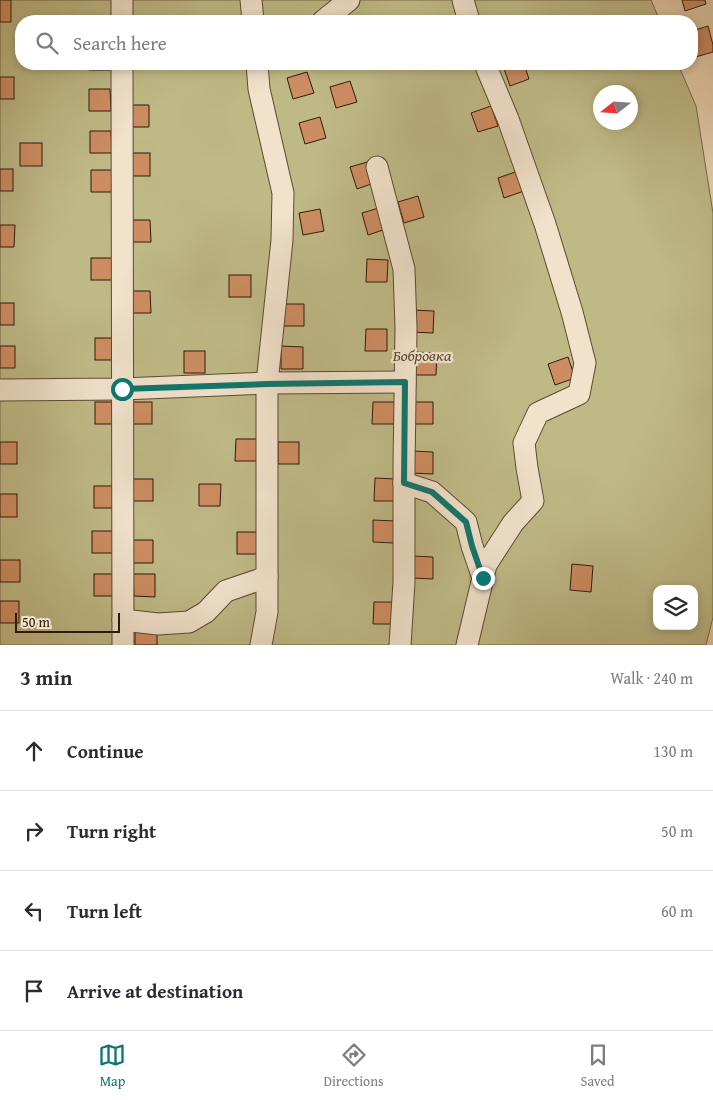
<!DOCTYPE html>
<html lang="en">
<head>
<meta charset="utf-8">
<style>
	body { margin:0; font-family:"Gentium Book Plus",serif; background:#f7f7f7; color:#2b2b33 }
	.controls { position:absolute; right:15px; bottom:15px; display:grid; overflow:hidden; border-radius:10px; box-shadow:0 2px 8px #0003 }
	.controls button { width:45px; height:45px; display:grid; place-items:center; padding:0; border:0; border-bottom:1px solid #e1e1e2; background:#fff; color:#2b2b33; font:25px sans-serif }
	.compass { position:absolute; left:593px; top:85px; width:45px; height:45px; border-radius:50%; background:#fff; box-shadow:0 2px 8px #0003; rotate:253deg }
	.scale { position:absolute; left:15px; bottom:12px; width:105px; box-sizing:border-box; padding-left:5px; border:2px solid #2f1b08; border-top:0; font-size:14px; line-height:18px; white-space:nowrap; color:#2f1b08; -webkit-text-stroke:4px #f1e2cc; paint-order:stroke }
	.stop { position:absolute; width:15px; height:15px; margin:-11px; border:4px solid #0f766e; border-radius:50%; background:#fff }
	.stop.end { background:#0f766e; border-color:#fff; box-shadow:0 1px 5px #0008 }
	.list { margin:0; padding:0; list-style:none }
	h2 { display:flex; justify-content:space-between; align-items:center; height:65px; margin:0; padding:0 20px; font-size:21px }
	h2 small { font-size:16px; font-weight:400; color:#7c7c81 }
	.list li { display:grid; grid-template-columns:32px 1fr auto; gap:15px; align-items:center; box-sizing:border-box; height:80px; padding:0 20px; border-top:1px solid #e1e1e2 }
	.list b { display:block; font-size:19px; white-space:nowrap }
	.list em { font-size:16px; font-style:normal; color:#7c7c81 }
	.icon { flex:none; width:28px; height:28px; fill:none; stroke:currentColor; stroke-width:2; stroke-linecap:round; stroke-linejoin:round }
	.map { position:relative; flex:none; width:713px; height:645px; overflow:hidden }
	.search { position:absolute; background:#fff; box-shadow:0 2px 8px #0003; left:15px; right:15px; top:15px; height:55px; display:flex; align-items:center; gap:12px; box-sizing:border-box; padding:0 18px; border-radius:20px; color:#7c7c81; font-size:19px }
	.sheet { height:385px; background:#fff }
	nav { display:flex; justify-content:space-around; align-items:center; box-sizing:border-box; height:70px; border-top:1px solid #e1e1e2; background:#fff; font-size:14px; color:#7c7c81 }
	nav a { display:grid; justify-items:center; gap:2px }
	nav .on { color:#0f766e }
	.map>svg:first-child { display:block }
	.green { fill:#bfb986; stroke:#776a47; fill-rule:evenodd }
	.building { fill:#cd8d62; stroke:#2f1b08 }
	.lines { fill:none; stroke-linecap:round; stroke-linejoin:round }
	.minor-casing { stroke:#5e4932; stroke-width:23 }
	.minor { stroke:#f1e2cc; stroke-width:21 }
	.route { stroke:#0f766e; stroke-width:6 }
	.labels { text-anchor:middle; stroke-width:4.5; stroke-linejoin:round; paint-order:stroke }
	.park-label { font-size:16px; font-style:italic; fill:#5a4a2e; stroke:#f1e2cc }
</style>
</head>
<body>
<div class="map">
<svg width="713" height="645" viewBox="0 0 713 645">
	<rect width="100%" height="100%" fill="#e9d2b1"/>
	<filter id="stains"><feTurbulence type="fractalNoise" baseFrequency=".004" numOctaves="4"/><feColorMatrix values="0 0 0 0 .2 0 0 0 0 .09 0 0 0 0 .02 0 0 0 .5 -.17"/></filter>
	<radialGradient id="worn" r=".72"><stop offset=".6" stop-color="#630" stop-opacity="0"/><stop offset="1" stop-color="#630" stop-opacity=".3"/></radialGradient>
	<!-- green -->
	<path class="green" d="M0,0h651l9,21h-639v43h657l18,42 17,107v404l-7,28h-706zM600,92h30v30h-30zM657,589h37v37h-37z"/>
	<!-- building -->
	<g class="building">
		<rect x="0" y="0" width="11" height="22"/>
		<polygon points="682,0 705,0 706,4 685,11"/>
		<polygon points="708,26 713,45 713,52 692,58 692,31"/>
		<polygon points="89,64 111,64 110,70 89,70"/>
		<polygon points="510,64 524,64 529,79 510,86 503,66"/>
		<polygon points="307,72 314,93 293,99 287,78"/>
		<rect x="0" y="77" width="14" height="22"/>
		<polygon points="350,81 357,102 336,108 330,87"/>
		<polygon points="89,89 110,89 111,111 89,111"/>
		<polygon points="128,105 149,105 149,127 127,127"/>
		<polygon points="491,106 498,126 478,132 471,113"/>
		<polygon points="320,117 326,138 305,144 299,123"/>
		<polygon points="90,131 111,131 112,153 90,153"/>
		<rect x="20" y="143" width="22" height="23"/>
		<rect x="128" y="153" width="22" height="23"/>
		<polygon points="371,161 377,182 357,189 350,167"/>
		<rect x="0" y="169" width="13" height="22"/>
		<polygon points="91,170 113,170 112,192 91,192"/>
		<polygon points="518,171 524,191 504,198 498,178"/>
		<polygon points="418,196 424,217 404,223 398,202"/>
		<polygon points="382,207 389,228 368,235 362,213"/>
		<polygon points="320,209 324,231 303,235 299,213"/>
		<polygon points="129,220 150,220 151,242 129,242"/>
		<polygon points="0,225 15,225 14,247 0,247"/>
		<rect x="91" y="258" width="21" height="22"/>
		<polygon points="367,259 388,260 387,282 366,282"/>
		<rect x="229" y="275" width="22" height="22"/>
		<polygon points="129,291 150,291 151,313 129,313"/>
		<rect x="0" y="303" width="14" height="22"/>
		<polygon points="283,304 304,304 304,326 282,326"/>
		<polygon points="413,310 434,311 433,333 412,332"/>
		<polygon points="366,329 387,329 387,351 365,351"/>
		<rect x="95" y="338" width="21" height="22"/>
		<rect x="0" y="346" width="15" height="22"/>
		<polygon points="281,346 303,347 303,369 281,369"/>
		<rect x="184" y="351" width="21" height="22"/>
		<polygon points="415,352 437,353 436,375 415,375"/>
		<polygon points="568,357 575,378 555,385 548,364"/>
		<rect x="95" y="402" width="21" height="22"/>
		<rect x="130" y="402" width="22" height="22"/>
		<polygon points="373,402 395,402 394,424 372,424"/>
		<polygon points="412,402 433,402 433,424 411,424"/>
		<polygon points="236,439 257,439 257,461 235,461"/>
		<rect x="0" y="442" width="17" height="22"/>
		<rect x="278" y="442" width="21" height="22"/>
		<polygon points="412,451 433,452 433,474 411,473"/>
		<polygon points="375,478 396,479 396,501 374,501"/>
		<rect x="132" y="479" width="21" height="22"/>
		<polygon points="199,484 221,484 220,506 199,506"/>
		<rect x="94" y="486" width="21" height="22"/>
		<rect x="0" y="494" width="17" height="23"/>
		<polygon points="373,520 395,521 394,543 373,542"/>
		<rect x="92" y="531" width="21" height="22"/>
		<rect x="237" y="532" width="22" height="22"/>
		<polygon points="132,540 153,540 153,563 131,563"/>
		<polygon points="412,556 433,557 433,579 411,578"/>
		<rect x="0" y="560" width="20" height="22"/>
		<polygon points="572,564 593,566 591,592 570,590"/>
		<rect x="94" y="574" width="21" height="22"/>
		<polygon points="133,574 155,574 155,597 134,596"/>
		<rect x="0" y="601" width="19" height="22"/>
		<polygon points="374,602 395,602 395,624 373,624"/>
		<rect x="135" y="630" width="22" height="15"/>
	</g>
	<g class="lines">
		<defs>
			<g id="minor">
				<polyline points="251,0 253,21"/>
				<polyline points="463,0 469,21"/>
				<polyline points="122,21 122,0"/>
				<polyline points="323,21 349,0"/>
				<polyline points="122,64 123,645"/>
				<polyline points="257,64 259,89 283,193 282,240 267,383 267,612 261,645"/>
				<polyline points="377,167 404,269 406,328 404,467 404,582 400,645"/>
				<polyline points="0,390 122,389 267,383 405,382"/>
				<polyline points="404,483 432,492 466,522 472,546 483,578"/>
				<polyline points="123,620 158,624 189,622 206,612 226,591 267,577"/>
				<polyline points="467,645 486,565 513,523 533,501 527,468 524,443 538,413 579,394 585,363 572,312 545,224 508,119 485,64"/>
			</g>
		</defs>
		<!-- minor casing -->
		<use href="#minor" class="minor-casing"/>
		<!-- minor -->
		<use href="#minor" class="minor"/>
	</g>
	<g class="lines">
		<!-- route -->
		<polyline class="route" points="122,389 267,384 405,382 404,483 432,492 466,522 472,546 483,578"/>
	</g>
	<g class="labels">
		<!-- park labels -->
		<g class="park-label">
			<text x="422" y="361">Бобровка</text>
		</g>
	</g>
	<rect width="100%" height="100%" filter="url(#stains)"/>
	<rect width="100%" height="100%" fill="url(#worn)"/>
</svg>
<div class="controls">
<button><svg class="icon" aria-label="layers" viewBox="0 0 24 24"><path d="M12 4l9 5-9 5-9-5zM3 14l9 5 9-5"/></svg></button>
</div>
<svg class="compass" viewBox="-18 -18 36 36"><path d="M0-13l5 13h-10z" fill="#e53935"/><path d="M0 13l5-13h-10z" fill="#7c7c81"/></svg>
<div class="scale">50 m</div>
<div class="stop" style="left:122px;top:389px"></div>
<div class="stop end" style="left:483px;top:578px"></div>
<div class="search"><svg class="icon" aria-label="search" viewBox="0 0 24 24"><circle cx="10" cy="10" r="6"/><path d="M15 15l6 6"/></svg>Search here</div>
</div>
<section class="sheet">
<h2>3 min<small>Walk · 240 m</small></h2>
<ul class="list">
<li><svg class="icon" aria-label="ahead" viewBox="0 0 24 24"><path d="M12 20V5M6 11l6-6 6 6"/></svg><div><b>Continue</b></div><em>130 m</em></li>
<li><svg class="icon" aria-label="right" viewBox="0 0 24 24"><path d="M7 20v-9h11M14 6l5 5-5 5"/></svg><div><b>Turn right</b></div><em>50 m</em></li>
<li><svg class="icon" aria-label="left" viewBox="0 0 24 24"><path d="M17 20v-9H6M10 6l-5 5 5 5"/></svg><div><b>Turn left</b></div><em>60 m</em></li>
<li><svg class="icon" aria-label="arrive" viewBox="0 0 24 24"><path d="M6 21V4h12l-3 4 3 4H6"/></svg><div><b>Arrive at destination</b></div></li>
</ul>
</section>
<nav>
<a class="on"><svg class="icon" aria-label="map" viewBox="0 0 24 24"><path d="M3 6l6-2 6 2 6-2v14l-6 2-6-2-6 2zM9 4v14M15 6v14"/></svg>Map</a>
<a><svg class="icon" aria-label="directions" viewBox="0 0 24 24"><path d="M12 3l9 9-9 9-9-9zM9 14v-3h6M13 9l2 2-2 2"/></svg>Directions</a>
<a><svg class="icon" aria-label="saved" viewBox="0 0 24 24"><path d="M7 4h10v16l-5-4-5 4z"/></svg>Saved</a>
</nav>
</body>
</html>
